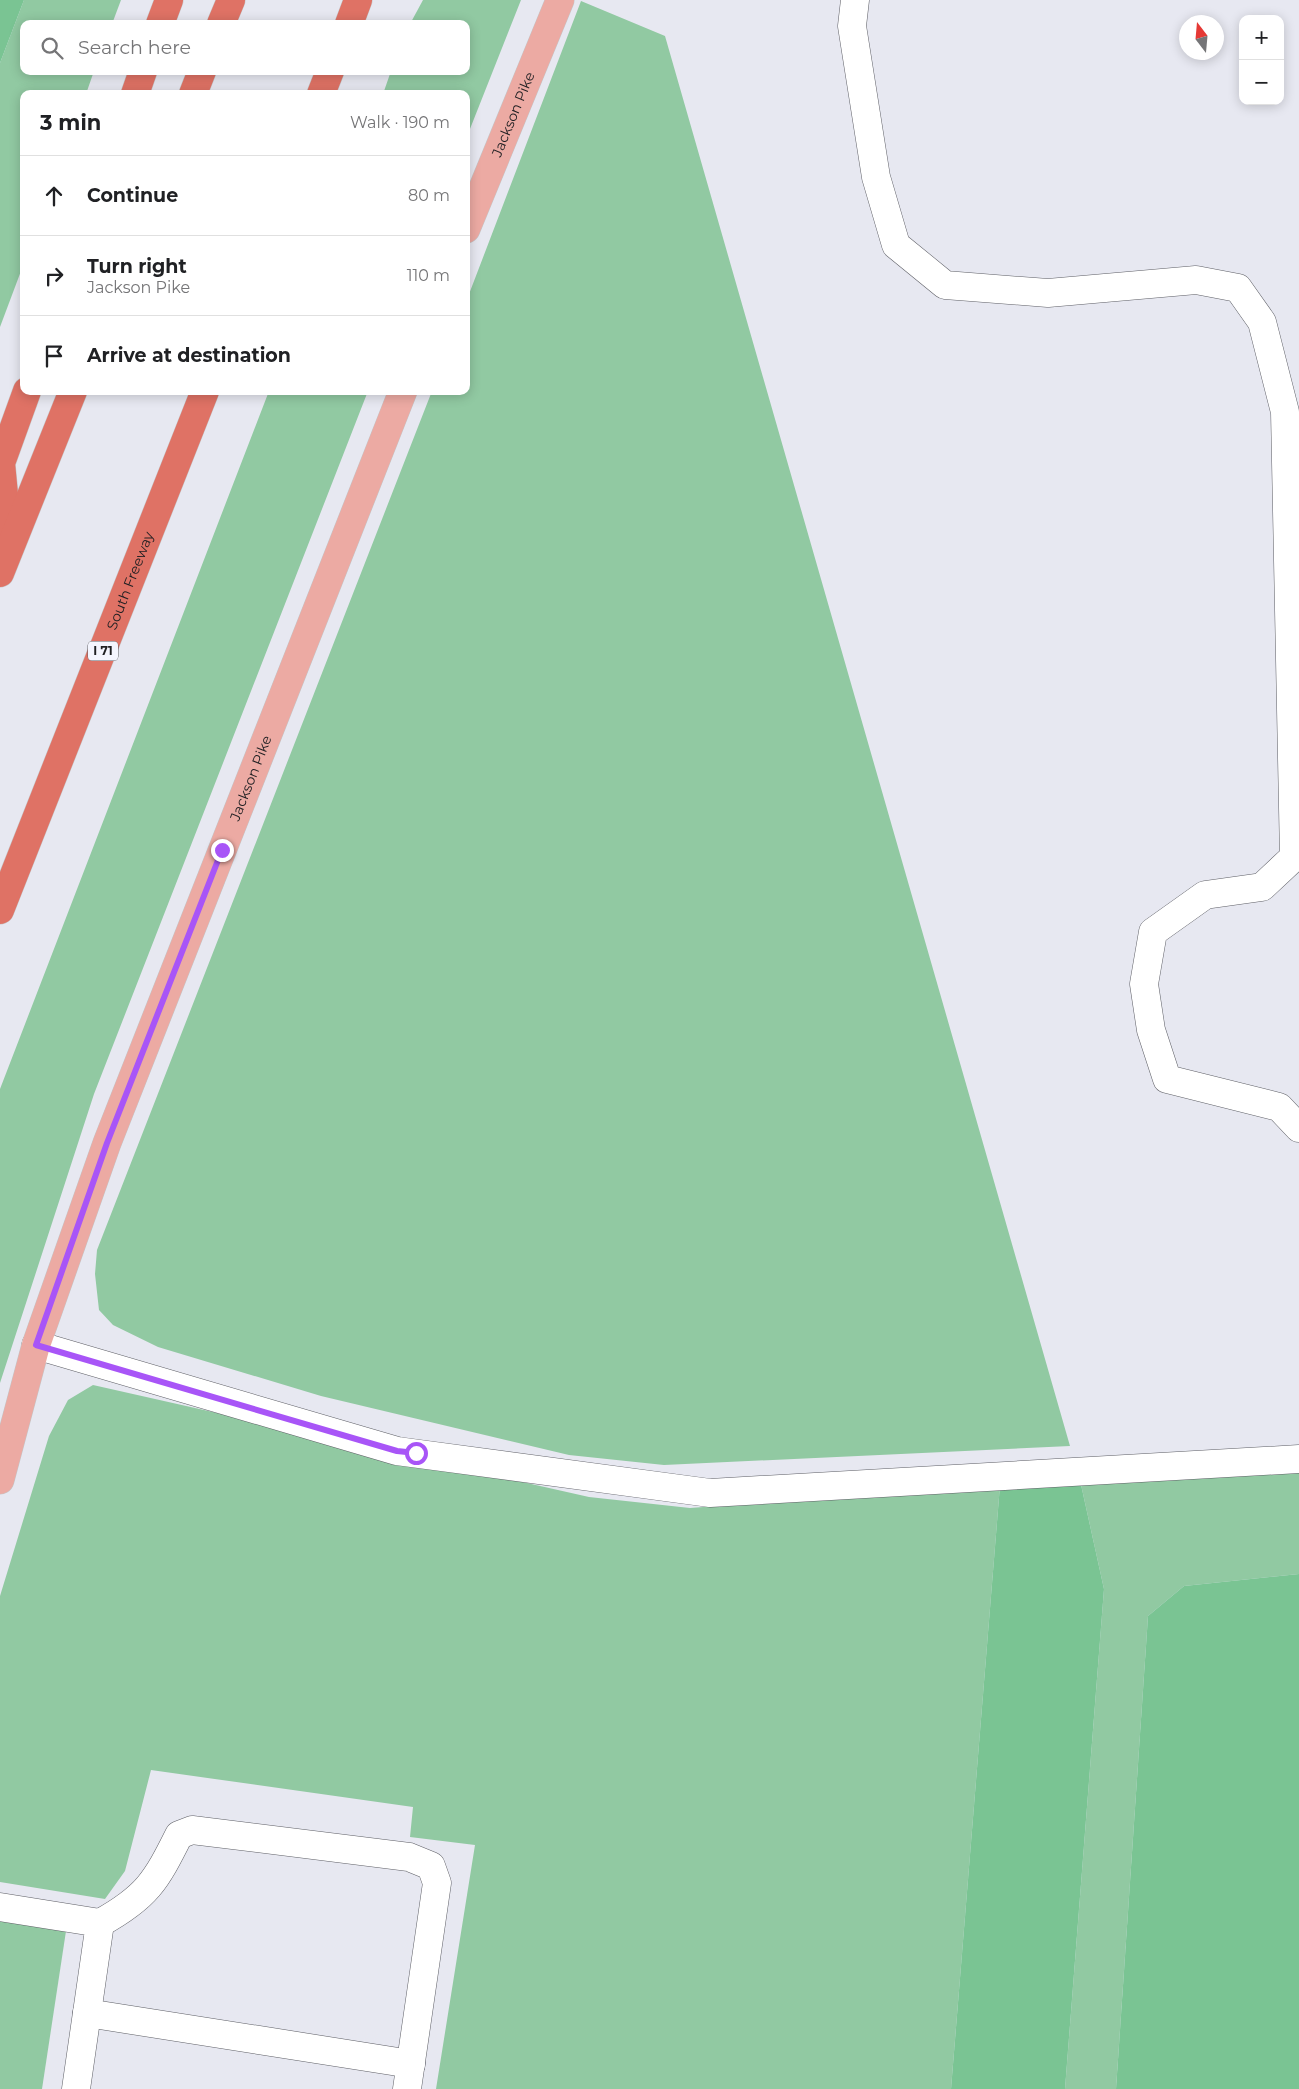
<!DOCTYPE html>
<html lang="en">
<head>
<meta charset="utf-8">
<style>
	body { margin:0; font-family:Montserrat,sans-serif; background:#f6f6f6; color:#202124 }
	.controls { position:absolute; right:15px; top:15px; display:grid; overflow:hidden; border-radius:10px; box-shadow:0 2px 12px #0003 }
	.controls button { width:45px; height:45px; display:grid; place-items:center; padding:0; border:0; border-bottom:1px solid #e0e0e0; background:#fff; color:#202124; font:25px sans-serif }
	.compass { position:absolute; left:1179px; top:15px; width:45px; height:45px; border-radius:50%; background:#fff; box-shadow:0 2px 12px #0003; rotate:344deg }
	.stop { position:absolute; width:15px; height:15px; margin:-11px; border:4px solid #a855f7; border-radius:50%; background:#fff }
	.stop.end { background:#a855f7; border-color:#fff; box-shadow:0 1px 5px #0008 }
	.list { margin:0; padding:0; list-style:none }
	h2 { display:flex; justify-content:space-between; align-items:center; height:65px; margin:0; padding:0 20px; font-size:21px }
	h2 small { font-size:16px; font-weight:400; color:#757577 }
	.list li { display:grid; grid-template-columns:32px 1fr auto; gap:15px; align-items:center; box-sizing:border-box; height:80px; padding:0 20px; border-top:1px solid #e0e0e0 }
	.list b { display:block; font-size:19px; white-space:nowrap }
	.list p { margin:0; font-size:16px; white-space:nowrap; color:#757577 }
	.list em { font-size:16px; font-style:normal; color:#757577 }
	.icon { flex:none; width:28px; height:28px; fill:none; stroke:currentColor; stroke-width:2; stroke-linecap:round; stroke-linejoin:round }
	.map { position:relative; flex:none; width:1299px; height:2089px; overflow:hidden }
	.search { position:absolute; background:#fff; box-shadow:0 2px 12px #0003; left:20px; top:20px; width:450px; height:55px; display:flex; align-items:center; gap:12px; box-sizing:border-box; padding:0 18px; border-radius:10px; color:#757577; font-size:19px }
	.panel { position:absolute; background:#fff; box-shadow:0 2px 12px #0003; left:20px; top:90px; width:450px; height:305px; border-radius:10px }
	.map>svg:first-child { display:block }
	.green { fill:#91c9a2 }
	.forest { fill:#7ac493 }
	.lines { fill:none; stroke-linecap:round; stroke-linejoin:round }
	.minor-casing { stroke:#5e5f66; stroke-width:29 }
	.major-casing { stroke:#c5c5c6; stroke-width:29 }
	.highway-casing { stroke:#c5c5c6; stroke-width:29 }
	.minor { stroke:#fff; stroke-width:28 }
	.major { stroke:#ecaaa3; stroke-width:28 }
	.highway { stroke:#df7265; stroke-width:28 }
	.route { stroke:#a855f7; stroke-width:6 }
	.labels { text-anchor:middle; stroke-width:5; stroke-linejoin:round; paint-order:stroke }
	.shield { fill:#f4f5fe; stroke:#5f5f64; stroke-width:1 }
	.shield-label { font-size:12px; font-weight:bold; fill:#1f1f22 }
	.street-label { font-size:14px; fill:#1f1f22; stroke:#f4f5fe }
</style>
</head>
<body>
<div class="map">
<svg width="1299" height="2089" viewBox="0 0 1299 2089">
	<rect width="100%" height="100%" fill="#e7e8f1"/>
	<!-- green -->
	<g class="green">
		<polygon points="24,0 121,0 112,24 24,24 24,71 94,71 86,94 24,94 24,263 0,327 0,63"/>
		<polygon points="423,0 521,0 466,139 466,94 383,94 391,71 466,71 466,24 410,24"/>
		<polygon points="581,1 665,36 1070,1446 664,1465 569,1455 321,1396 158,1347 113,1325 99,1310 95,1274 97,1250 432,391 466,391 466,302"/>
		<polygon points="269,391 368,391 94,1094 0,1383 0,1089"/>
		<polygon points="93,1385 589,1497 690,1508 1000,1485 951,2089 436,2089 475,1845 410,1837 413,1807 151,1770 125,1871 105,1899 0,1882 0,1596 49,1436 68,1400"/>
		<polygon points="1299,1471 1299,1574 1184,1586 1148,1616 1116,2089 1065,2089 1104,1589 1080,1480"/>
		<polygon points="0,1921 66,1931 42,2089 0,2089"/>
	</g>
	<!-- forest -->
	<g class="forest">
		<polygon points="0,0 24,0 0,63"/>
		<polygon points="1080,1480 1104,1589 1065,2089 951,2089 1000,1485"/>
		<polygon points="1299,1574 1299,2089 1116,2089 1148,1616 1184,1586"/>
	</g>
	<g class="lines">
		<defs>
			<g id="minor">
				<polyline points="855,0 852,26 876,177 896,245 945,285 1048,293 1196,280 1238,288 1262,322 1285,412 1294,857 1262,887 1205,895 1153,932 1144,984 1151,1030 1167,1079 1279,1107 1299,1128"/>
				<polyline points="36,1345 397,1451 710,1493 1299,1459"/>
				<polyline points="0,1907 100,1923 76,2089"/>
				<path d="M100,1923c47,-26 56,-42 79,-88l13,-5 217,27 22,9 6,17 -30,206"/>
				<polyline points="87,2013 411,2064"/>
			</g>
			<g id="major">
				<path id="s1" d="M466,229l94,-229"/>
				<path id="s2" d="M0,1480l36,-135 71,-202 296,-752"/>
			</g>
			<g id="highway">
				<polyline points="160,24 169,0"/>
				<polyline points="221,24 231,0"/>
				<polyline points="349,24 358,0"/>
				<polyline points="135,94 143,71"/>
				<polyline points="193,94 202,71"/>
				<polyline points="321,94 330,71"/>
				<polyline points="9,547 1,463 27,391"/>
				<polyline points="0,573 73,391"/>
				<path id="s3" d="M0,910l205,-519"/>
			</g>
		</defs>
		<!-- minor casing -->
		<use href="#minor" class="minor-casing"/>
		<!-- major casing -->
		<use href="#major" class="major-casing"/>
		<!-- highway casing -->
		<use href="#highway" class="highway-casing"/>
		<!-- minor -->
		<use href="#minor" class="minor"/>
		<!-- major -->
		<use href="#major" class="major"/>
		<!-- highway -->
		<use href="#highway" class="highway"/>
	</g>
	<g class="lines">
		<!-- route -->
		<polyline class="route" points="222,850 107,1143 36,1345 397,1451 416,1453"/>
	</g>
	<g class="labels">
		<!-- shield labels -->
		<rect class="shield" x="88" y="641.5" width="30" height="19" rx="4"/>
		<g class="shield-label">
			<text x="103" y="655">I 71</text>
		</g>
		<!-- street labels -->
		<g class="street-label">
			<text dy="5" stroke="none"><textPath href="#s1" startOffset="124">Jackson Pike</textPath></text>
			<text dy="5" stroke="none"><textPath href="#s3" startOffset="354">South Freeway</textPath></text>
			<text dy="5" stroke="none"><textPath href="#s2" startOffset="746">Jackson Pike</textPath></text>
		</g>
	</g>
</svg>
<div class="controls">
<button>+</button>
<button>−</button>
</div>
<svg class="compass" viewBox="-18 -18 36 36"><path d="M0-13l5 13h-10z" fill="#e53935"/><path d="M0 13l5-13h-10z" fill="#757577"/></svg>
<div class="stop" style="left:416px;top:1453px"></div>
<div class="stop end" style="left:222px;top:850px"></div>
<div class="search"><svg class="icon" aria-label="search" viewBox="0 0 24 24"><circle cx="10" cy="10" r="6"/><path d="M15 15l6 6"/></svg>Search here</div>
<section class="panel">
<h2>3 min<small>Walk · 190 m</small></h2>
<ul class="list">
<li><svg class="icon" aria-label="ahead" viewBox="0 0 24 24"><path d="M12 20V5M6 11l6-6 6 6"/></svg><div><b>Continue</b></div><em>80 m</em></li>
<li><svg class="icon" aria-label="right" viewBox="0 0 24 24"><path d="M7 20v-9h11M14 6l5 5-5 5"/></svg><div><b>Turn right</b><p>Jackson Pike</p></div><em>110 m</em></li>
<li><svg class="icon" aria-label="arrive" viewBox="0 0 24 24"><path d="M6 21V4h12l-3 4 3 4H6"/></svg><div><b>Arrive at destination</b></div></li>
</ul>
</section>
</div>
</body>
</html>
